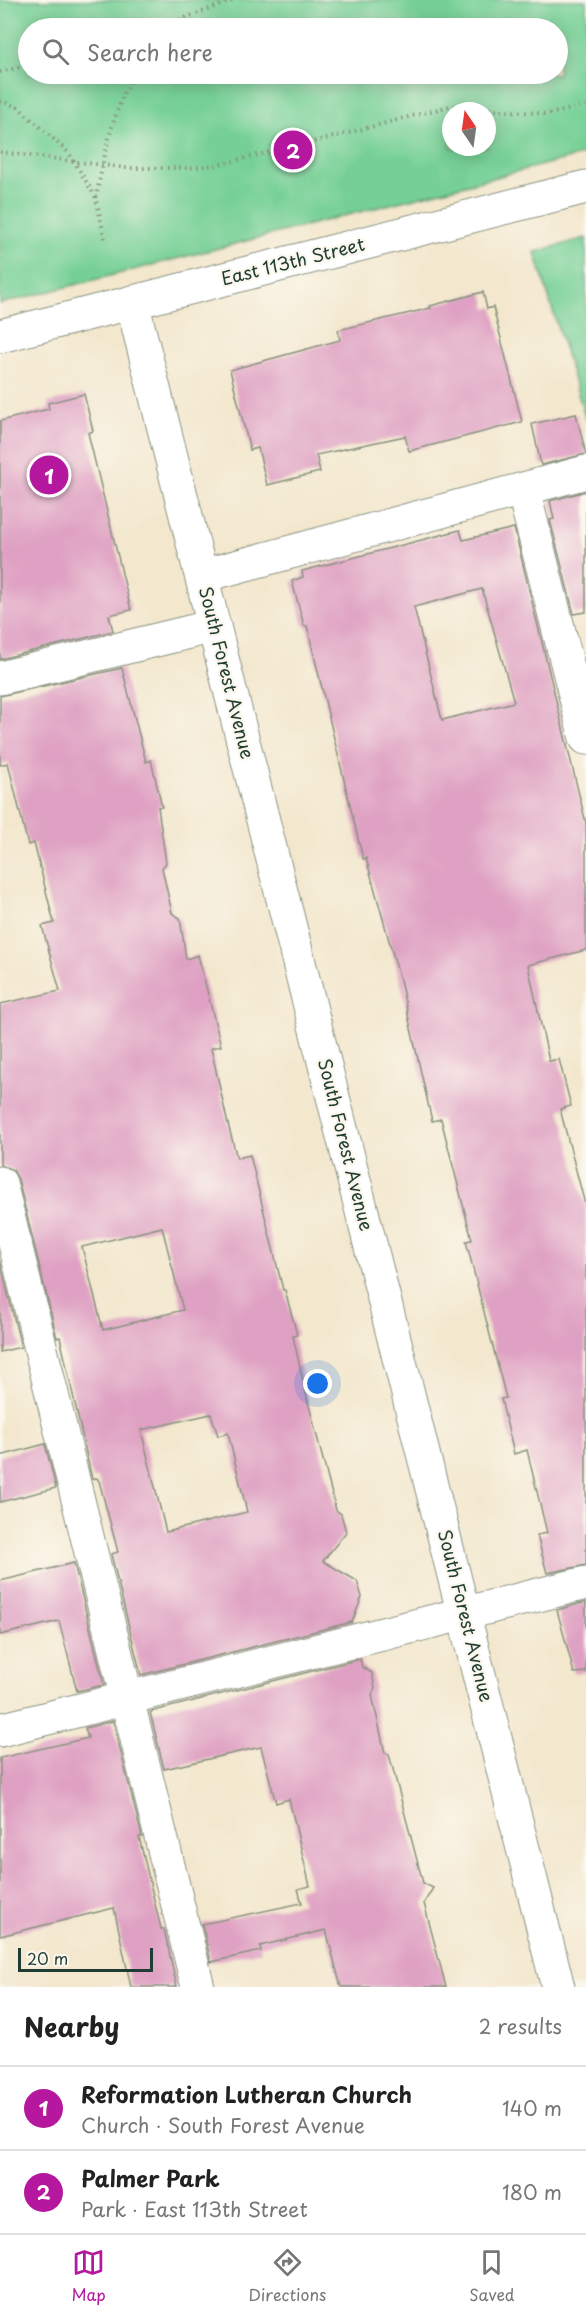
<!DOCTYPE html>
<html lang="en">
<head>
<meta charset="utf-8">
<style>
	body { margin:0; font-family:"Playpen Sans",sans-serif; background:#f6f6f6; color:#222 }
	.compass { position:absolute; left:442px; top:102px; width:54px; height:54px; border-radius:50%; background:#fff; box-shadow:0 3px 15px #0003; rotate:347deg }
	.scale { position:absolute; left:18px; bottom:15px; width:135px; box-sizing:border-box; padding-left:6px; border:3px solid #1f3d34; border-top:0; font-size:16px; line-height:21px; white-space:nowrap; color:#1f3d34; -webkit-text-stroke:4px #fbf7ec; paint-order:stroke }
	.you { position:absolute; left:318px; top:1384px; width:21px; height:21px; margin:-15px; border:4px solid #fff; border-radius:50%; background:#1a73e8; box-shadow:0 0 0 9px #1a73e833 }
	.badge { display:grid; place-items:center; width:39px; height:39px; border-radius:50%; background:#b5179e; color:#fff; font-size:20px; font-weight:700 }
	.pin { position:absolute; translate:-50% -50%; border:3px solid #fff; box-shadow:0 2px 6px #0006 }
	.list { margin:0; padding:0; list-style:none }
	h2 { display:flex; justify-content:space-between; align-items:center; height:78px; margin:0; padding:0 24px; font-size:26px }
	h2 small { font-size:20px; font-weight:400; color:#767676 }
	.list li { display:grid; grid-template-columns:39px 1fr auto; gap:18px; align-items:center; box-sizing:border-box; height:84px; padding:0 24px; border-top:2px solid #e0e0e0 }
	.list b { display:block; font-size:22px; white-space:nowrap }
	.list p { margin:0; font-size:20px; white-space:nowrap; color:#767676 }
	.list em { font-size:20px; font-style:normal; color:#767676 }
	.icon { flex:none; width:33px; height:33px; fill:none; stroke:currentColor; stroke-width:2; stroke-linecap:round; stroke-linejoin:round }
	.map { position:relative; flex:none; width:586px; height:1987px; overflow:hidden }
	.search { position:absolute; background:#fff; box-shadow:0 3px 15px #0003; left:18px; right:18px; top:18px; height:66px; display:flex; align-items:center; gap:15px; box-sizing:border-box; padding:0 21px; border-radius:33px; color:#767676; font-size:22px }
	.sheet { height:246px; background:#fff }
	nav { display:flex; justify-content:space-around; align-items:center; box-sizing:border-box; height:84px; border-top:2px solid #e0e0e0; background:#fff; font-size:16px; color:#767676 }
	nav a { display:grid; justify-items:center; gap:3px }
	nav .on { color:#b5179e }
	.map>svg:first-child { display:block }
	.green { fill:#76d096; stroke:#4a8665; stroke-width:1.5; fill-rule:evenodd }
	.building { fill:#dfa1c3; fill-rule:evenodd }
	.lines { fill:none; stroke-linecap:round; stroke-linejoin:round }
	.minor-casing { stroke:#899280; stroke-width:35 }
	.path { stroke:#899280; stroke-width:4; stroke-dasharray:1.5 4.5; stroke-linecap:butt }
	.minor { stroke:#fff; stroke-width:33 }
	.labels { text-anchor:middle; stroke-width:4.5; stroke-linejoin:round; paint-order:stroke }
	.street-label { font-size:18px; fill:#1f3d34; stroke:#fbf7ec }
</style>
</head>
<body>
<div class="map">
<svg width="586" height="1987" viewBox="0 0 586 1987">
	<rect width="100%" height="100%" fill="#fbf7ec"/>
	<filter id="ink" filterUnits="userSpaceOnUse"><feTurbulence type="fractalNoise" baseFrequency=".0167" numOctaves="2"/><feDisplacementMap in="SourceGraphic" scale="12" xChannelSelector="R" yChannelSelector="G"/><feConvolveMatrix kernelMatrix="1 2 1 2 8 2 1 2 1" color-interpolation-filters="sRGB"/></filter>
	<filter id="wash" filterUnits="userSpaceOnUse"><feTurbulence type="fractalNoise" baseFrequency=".008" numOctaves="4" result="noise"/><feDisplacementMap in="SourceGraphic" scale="24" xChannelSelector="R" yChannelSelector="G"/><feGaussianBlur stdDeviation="1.35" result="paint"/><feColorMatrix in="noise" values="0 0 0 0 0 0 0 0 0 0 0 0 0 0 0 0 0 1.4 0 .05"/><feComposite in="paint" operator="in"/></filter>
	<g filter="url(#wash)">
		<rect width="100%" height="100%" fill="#f3e7cd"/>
		<!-- green -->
		<g class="green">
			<path d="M0,0h586v154l-586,150zM28,28h530v46h-530zM451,111h36v36h-36z"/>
			<polygon points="586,238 586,420 535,252"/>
		</g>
		<g id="blocks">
			<!-- building -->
			<g class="building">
				<polygon points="483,292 487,309 493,307 522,422 409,451 405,436 316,455 320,472 267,485 258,448 250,450 230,370 340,340 338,330 431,308 430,306"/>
				<polygon points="84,394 93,431 88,433 131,610 109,615 113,631 0,659 0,421 49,409 48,403"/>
				<polygon points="576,414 586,454 541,465 532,424"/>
				<polygon points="586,491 586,612 574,614 550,520 554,519 550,501"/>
				<path d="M514,528l72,295v127l-58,15 21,96 10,-2 12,47 -11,3 26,99v357l-39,8 -10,-38 10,-2 -20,-83 -13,4 -13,-55 5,-1 -40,-157 6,-1 -31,-121 -9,2 -32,-141 -34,-122 -3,1 -56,-233h-3l-12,-45 11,-4 -1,-6 158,-41 3,10zM482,589l32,113 -72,18 -28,-113z"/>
				<path d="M122,668l24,94 5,-2 11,47h-4l8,56 -4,5 10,45 8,5 6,41 12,-4 23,91 -10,2 16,72 10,38 13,-3 33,135h2l12,45 -4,1 12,54 31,120 5,4 5,18 -23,29 34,20 5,16 -10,25 -211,53 -30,-121 7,-2 -19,-71 -2,-3 -5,1 -32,-142 -3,1 -39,-159 -5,-9 -13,-5v-161l60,-13 -18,-65 12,-3 -20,-80 -6,2 -20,-82 -8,2v-69zM162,1227l21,83 -80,20 -21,-83zM211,1414l7,22 10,-3 19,79 -81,20 -25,-102z"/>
				<polygon points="0,1261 21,1347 0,1352"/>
				<polygon points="45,1444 56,1488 0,1502 0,1456"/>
				<polygon points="74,1563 104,1685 77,1691 59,1621 0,1635 0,1581"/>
				<polygon points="586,1602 586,1672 574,1673 557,1610"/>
				<polygon points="360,1659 362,1667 372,1673 375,1688 372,1695 385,1753 389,1754 423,1883 433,1888 424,1903 446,1987 341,1987 326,1930 260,1946 261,1951 211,1962 202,1924 302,1903 298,1889 310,1886 289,1799 276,1803 261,1747 164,1769 150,1712"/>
				<polygon points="113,1721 142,1837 139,1837 161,1929 164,1929 177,1987 131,1987 114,1908 0,1936 0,1758 88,1738 85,1728"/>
			</g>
		</g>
	</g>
	<g filter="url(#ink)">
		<use href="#blocks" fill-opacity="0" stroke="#899280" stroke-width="1.5"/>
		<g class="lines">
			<defs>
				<g id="minor">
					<polyline points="132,302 558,1987"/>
					<polyline points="0,336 586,187"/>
					<polyline points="523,489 586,738"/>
					<polyline points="202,576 586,472"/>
					<polyline points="0,678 214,626"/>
					<polyline points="0,1183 198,1987"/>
					<polyline points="0,1730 586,1583"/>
				</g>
			</defs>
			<!-- minor casing -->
			<use href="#minor" class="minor-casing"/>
			<!-- path -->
			<g class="path">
				<polyline points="157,28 235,0"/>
				<polyline points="0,72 28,65"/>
				<polyline points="0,101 18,107 69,153 96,198 105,240"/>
				<polyline points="0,152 126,168 188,168 216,165 333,137 450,106 548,114 586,106"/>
				<path d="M96,198c8,-43 17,-86 37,-124"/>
			</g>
			<!-- minor -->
			<use href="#minor" class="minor"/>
		</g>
	</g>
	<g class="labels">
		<!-- street labels -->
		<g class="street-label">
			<text transform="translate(293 262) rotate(-14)" y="6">East 113th Street</text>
			<text transform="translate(226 673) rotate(76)" y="6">South Forest Avenue</text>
			<text transform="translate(345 1145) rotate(76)" y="6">South Forest Avenue</text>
			<text transform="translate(465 1616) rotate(76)" y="6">South Forest Avenue</text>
		</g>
	</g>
</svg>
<svg class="compass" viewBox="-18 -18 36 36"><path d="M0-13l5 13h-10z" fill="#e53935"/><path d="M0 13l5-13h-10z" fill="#767676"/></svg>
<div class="scale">20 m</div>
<div class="you"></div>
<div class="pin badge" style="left:49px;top:475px">1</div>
<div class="pin badge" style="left:293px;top:150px">2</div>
<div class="search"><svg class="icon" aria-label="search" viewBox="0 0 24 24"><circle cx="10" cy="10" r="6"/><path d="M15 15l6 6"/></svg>Search here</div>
</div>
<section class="sheet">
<h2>Nearby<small>2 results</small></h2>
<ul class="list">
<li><span class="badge">1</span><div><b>Reformation Lutheran Church</b><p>Church · South Forest Avenue</p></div><em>140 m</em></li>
<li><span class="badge">2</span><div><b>Palmer Park</b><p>Park · East 113th Street</p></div><em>180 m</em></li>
</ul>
</section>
<nav>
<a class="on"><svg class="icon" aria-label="map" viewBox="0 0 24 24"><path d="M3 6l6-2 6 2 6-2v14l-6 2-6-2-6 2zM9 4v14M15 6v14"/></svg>Map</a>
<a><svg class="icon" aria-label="directions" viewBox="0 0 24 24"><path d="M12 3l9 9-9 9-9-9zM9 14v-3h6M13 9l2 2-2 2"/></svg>Directions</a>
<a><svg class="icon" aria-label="saved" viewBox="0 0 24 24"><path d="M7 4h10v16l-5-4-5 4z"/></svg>Saved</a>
</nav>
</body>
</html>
